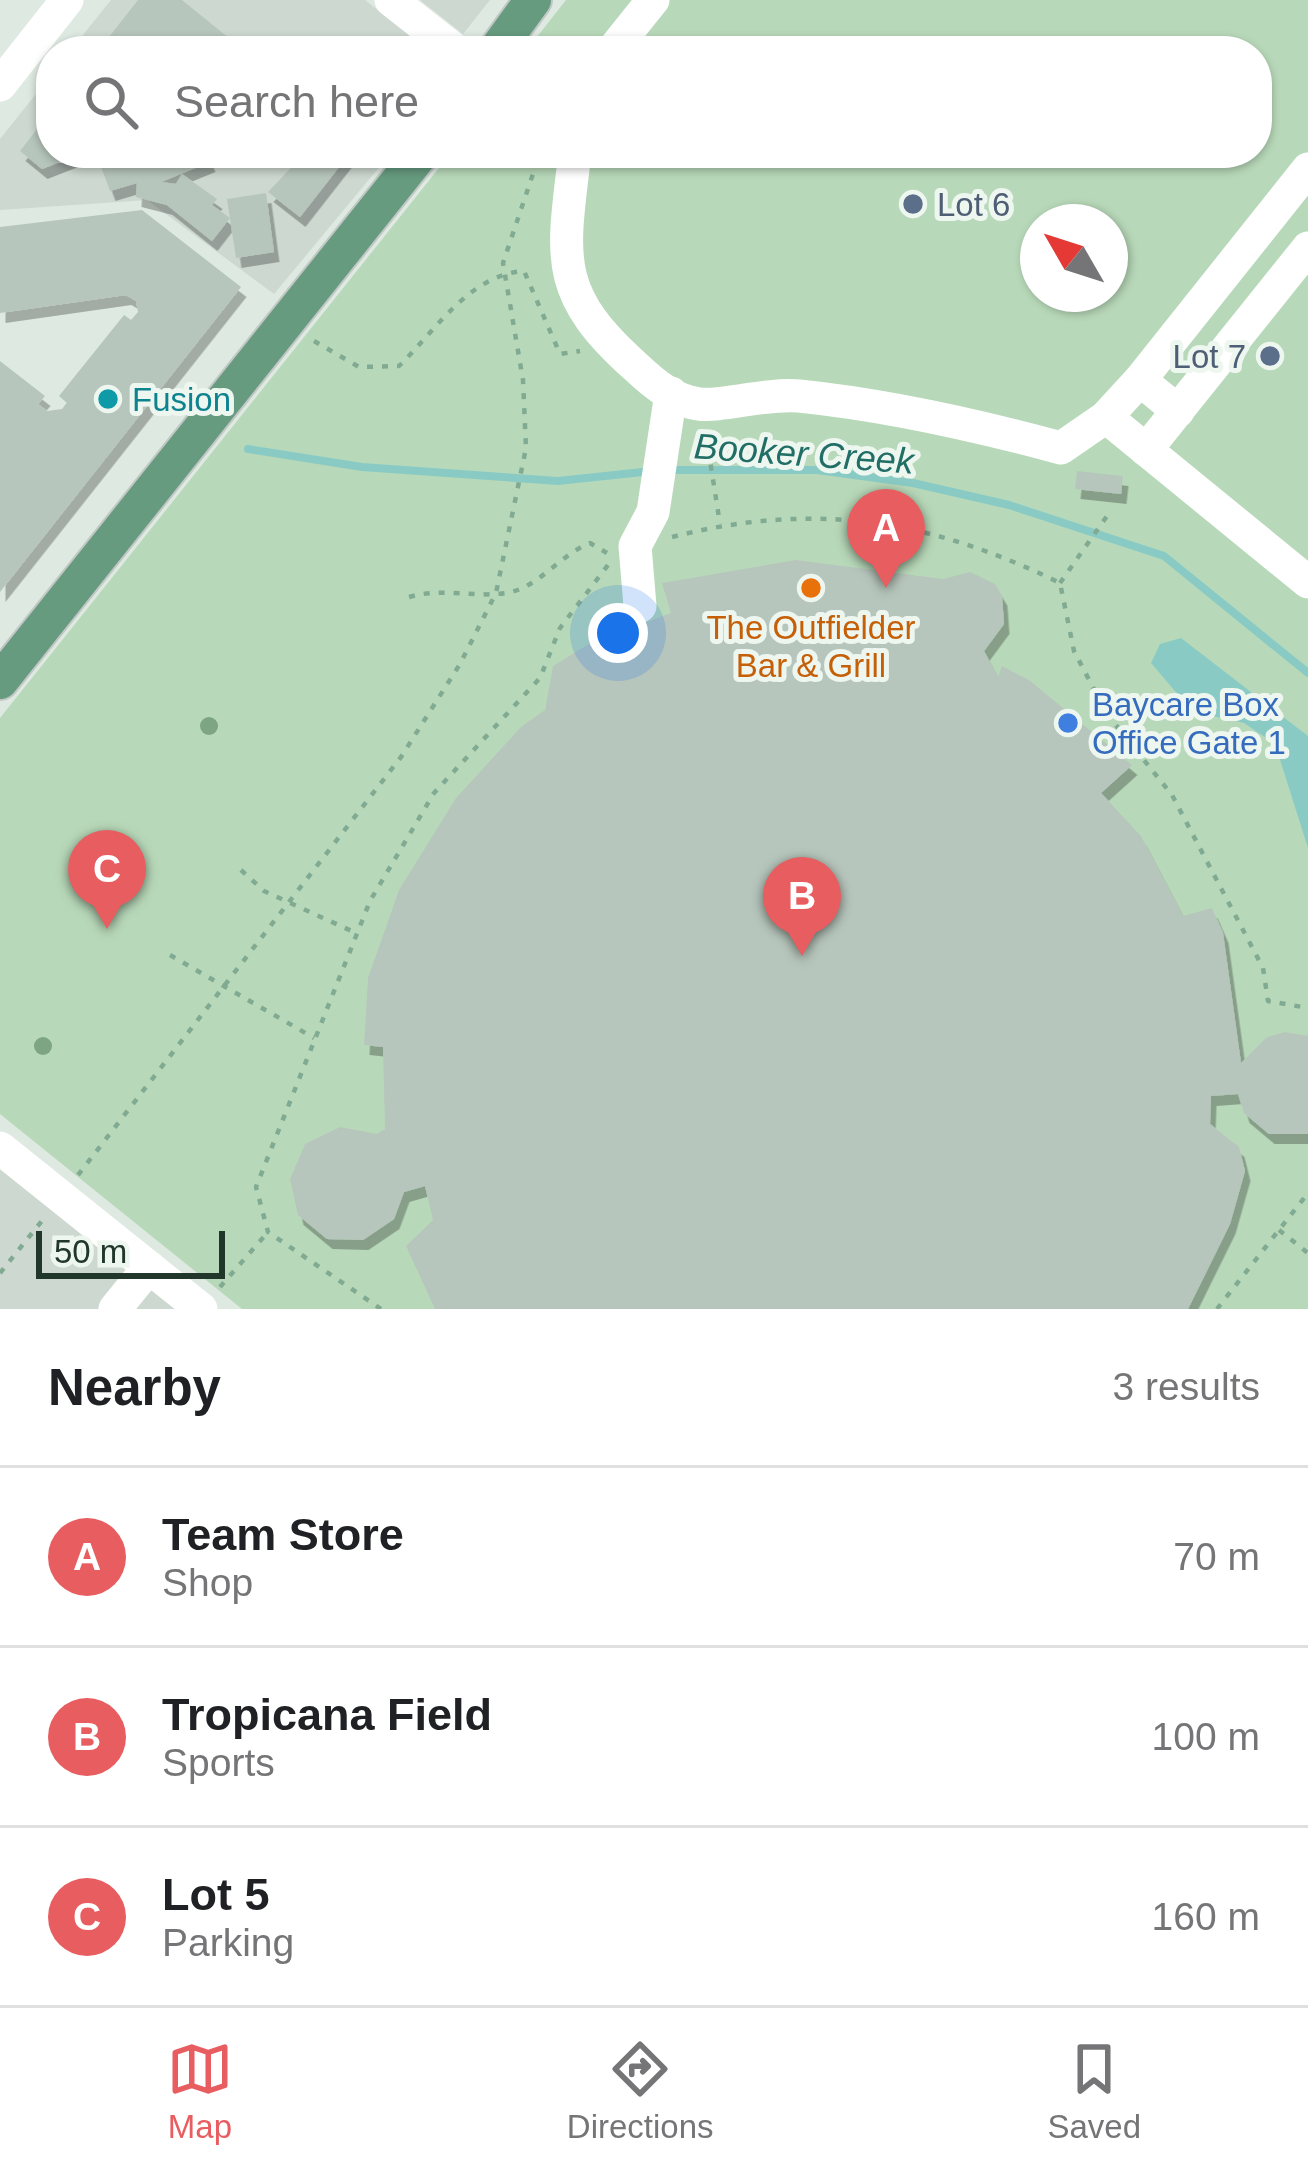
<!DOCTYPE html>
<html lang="en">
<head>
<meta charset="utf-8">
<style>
	body { margin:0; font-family:Arial,sans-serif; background:#f6f6f6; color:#202124 }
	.compass { position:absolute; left:1020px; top:204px; width:108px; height:108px; border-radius:50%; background:#fff; box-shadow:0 3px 9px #0004; rotate:309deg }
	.scale { position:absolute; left:36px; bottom:30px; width:189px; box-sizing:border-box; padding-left:12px; border:6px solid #21372b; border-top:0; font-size:33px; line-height:42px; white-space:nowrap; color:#21372b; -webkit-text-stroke:9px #eef6f0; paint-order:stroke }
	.you { position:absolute; left:618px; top:633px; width:42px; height:42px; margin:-30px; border:9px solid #fff; border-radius:50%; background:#1a73e8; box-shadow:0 0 0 18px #1a73e833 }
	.badge { display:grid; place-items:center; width:78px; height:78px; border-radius:50%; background:#e75d60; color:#fff; font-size:39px; font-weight:700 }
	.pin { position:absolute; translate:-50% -99px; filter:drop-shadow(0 3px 6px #0008) }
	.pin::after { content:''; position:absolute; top:63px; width:42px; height:36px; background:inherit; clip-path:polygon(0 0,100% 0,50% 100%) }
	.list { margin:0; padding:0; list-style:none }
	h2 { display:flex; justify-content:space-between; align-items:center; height:156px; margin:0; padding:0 48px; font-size:51px }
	h2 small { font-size:39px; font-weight:400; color:#757577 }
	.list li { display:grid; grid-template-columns:78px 1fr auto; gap:36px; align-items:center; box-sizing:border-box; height:180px; padding:0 48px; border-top:3px solid #e0e0e0 }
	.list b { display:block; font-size:45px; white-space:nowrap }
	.list p { margin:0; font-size:39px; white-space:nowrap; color:#757577 }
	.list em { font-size:39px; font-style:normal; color:#757577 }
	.icon { flex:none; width:66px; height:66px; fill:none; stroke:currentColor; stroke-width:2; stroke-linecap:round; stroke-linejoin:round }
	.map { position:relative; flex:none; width:1308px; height:1309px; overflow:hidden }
	.search { position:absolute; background:#fff; box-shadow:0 3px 9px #0004; left:36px; right:36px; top:36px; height:132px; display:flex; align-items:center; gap:30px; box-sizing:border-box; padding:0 42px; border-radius:48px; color:#757577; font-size:45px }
	.sheet { height:696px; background:#fff }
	nav { display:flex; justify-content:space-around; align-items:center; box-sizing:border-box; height:168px; border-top:3px solid #e0e0e0; background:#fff; font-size:33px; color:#757577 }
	nav a { display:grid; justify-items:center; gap:6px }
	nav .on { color:#e75d60 }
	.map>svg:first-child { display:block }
	.built { fill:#cdd8d0 }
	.green { fill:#b8d9b9; fill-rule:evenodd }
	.water { fill:#89cbc4 }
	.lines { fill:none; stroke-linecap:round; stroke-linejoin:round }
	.stream { stroke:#89cbc4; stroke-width:8 }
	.building { fill:#b7c6bc; filter:url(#shadow) }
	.major-casing { stroke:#c1c7c4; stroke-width:40 }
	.path { stroke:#81aa92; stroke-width:4.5; stroke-dasharray:6 9; stroke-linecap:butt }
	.minor { stroke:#fff; stroke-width:33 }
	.major { stroke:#669b7f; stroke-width:36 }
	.tree { fill:#7da483 }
	.service-dot { fill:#5c6f8a; stroke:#eef6f0; stroke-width:4.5 }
	.culture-dot { fill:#0f9aa8; stroke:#eef6f0; stroke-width:4.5 }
	.food-dot { fill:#e8710a; stroke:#eef6f0; stroke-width:4.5 }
	.shop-dot { fill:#3f7fe0; stroke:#eef6f0; stroke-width:4.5 }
	.labels { text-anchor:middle; stroke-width:10; stroke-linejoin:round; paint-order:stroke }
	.service-label { font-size:33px; fill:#4e5e75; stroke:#eef6f0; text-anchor:start }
	.culture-label { font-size:33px; fill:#0d838f; stroke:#eef6f0; text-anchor:start }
	.food-label { font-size:33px; fill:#c56008; stroke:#eef6f0 }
	.shop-label { font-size:33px; fill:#366cbe; stroke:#eef6f0; text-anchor:start }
	.water-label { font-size:36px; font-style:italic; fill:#206e66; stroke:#eef6f0 }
</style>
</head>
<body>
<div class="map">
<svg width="1308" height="1309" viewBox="0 0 1308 1309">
	<defs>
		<filter id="shadow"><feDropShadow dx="5.5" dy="10" stdDeviation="0" flood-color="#0004"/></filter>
	</defs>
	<rect width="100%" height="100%" fill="#dee9e1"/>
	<!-- built -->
	<g class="built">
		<polygon points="111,0 365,0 429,51 70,51"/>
		<polygon points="420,0 490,0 463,34"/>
		<polygon points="51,75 51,153 391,153 274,294 147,200 0,210 0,139"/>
		<polygon points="0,1165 180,1309 0,1309"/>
	</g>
	<!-- green -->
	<path class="green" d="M566,0h742v1309h-1066l-242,-195v-396l451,-565h806v-102h-731zM1038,222h72v72h-72z"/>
	<!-- water -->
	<polygon class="water" points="1181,638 1308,736 1308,848 1275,744 1244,723 1203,714 1186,704 1151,663 1160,644"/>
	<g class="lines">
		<!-- stream -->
		<g class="stream">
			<polyline points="248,449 362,467 558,481 652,471"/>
			<polyline points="667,470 817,470 913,483 1009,505 1164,556 1308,673"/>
		</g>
	</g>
	<!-- building -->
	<g class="building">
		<polygon points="138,0 182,0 245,51 98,51"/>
		<polygon points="51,111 51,153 83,153 42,169 20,151"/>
		<polygon points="96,153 206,153 210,162 161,182 176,184 182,174 217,199 212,205 230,218 212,241 167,205 136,197 137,183 110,191"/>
		<polygon points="305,153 350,153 300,217 268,192"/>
		<polygon points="266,193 274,252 236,258 227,199"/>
		<polygon points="142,210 241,287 0,592 0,361 45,396 38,404 47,411 62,409 67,403 59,396 124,315 131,320 138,312 136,301 126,295 0,313 0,227"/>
		<polygon points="1077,471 1123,476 1121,494 1075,489"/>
		<polygon points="796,560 943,579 970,572 995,584 1002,596 1004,624 984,651 998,677 1002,666 1029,680 1132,765 1101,793 1141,836 1183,916 1212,908 1223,933 1241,1063 1267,1037 1285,1032 1308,1036 1308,1134 1269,1134 1244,1113 1238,1094 1211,1096 1210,1124 1239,1147 1245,1171 1230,1224 1188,1309 435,1309 406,1246 433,1220 425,1186 404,1192 394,1219 363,1240 327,1239 298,1215 290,1179 305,1144 340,1127 377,1134 385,1129 383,1047 364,1045 368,978 399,890 456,798 521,727 545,710 553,666 589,644 671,613 662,583"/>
	</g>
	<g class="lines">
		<defs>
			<g id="major">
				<polyline points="496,51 533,0"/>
				<polyline points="0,681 421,153"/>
			</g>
		</defs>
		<!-- major casing -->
		<use href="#major" class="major-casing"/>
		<!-- path -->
		<g class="path">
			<path d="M314,341l45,26 40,-1c37,-36 70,-91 125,-95l36,83 20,-3"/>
			<polyline points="706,435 720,524"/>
			<path d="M672,537c142,-36 257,-18 388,46l14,68 33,63 65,81 91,173 5,33 40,7"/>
			<polyline points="1060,583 1107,516"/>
			<path d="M409,597c35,-10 64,1 97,-4 31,-4 55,-39 84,-50l17,10"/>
			<polyline points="241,870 264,891 356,933"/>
			<polyline points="170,955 314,1038"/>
			<polyline points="78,1175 401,757 460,664 496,593 526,448 523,380 503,263 540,153"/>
			<polyline points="1279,1230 1308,1253"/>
			<polyline points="0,1273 45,1217"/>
			<polyline points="220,1287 268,1232"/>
			<polyline points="381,1309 268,1232 256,1187 370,901 434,793 540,678 560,628 608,565"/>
			<polyline points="1217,1309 1308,1193"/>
		</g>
		<!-- minor -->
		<g class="minor">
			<polyline points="391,0 456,51"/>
			<polyline points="612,51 653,0"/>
			<polyline points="0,85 67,0"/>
			<path d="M575,153c-13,106 -22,140 61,214 17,16 38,34 63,37 22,3 67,-11 100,-8 88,9 177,29 262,52l45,-31 34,-37"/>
			<polyline points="1178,411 1140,380 1308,169"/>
			<polyline points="1106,417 1308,582"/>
			<polyline points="1146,450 1308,248"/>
			<polyline points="640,606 635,546 653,512 671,393"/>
			<polyline points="0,1148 201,1309"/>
			<polyline points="115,1309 149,1267"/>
		</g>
		<!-- major -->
		<use href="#major" class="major"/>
	</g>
	<!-- trees -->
	<g class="tree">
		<circle cx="209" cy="726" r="9"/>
		<circle cx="115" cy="868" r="9"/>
		<circle cx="43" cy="1046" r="9"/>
	</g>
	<!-- markers -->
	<g class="service-dot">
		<circle cx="913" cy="204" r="12"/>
		<circle cx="1270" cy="356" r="12"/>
	</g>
	<circle class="culture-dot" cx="108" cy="399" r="12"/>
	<circle class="food-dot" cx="811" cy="588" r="12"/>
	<circle class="shop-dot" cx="1068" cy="723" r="12"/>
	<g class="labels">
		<!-- service labels -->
		<g class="service-label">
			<text x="937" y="216">Lot 6</text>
			<text x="1246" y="368" text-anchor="end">Lot 7</text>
		</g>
		<!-- culture labels -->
		<g class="culture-label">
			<text x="132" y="411">Fusion</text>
		</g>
		<!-- food labels -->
		<g class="food-label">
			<text x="811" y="639">The Outfielder<tspan x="811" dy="38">Bar &amp; Grill</tspan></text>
		</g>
		<!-- shop labels -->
		<g class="shop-label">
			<text x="1092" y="716">Baycare Box<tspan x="1092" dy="38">Office Gate 1</tspan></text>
		</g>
		<!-- water labels -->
		<g class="water-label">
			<text transform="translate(804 453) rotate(4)" y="13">Booker Creek</text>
		</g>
	</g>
</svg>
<svg class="compass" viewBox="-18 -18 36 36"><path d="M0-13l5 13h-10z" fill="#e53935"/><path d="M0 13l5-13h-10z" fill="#757577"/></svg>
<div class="scale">50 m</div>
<div class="you"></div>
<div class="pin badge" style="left:886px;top:588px">A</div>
<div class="pin badge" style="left:802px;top:956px">B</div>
<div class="pin badge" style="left:107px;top:929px">C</div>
<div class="search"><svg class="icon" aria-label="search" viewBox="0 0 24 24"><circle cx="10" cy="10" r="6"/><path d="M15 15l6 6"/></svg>Search here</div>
</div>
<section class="sheet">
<h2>Nearby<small>3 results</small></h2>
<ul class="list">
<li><span class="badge">A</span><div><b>Team Store</b><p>Shop</p></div><em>70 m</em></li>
<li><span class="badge">B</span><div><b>Tropicana Field</b><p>Sports</p></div><em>100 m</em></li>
<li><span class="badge">C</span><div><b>Lot 5</b><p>Parking</p></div><em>160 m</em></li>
</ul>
</section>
<nav>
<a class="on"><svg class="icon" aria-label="map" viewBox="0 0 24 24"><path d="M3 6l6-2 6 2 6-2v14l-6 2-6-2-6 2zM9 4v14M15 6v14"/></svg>Map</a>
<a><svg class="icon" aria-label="directions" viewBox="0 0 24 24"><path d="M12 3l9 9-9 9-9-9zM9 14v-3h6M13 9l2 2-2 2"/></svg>Directions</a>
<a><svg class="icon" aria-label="saved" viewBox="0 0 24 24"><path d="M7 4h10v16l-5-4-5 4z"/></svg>Saved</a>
</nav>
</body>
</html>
